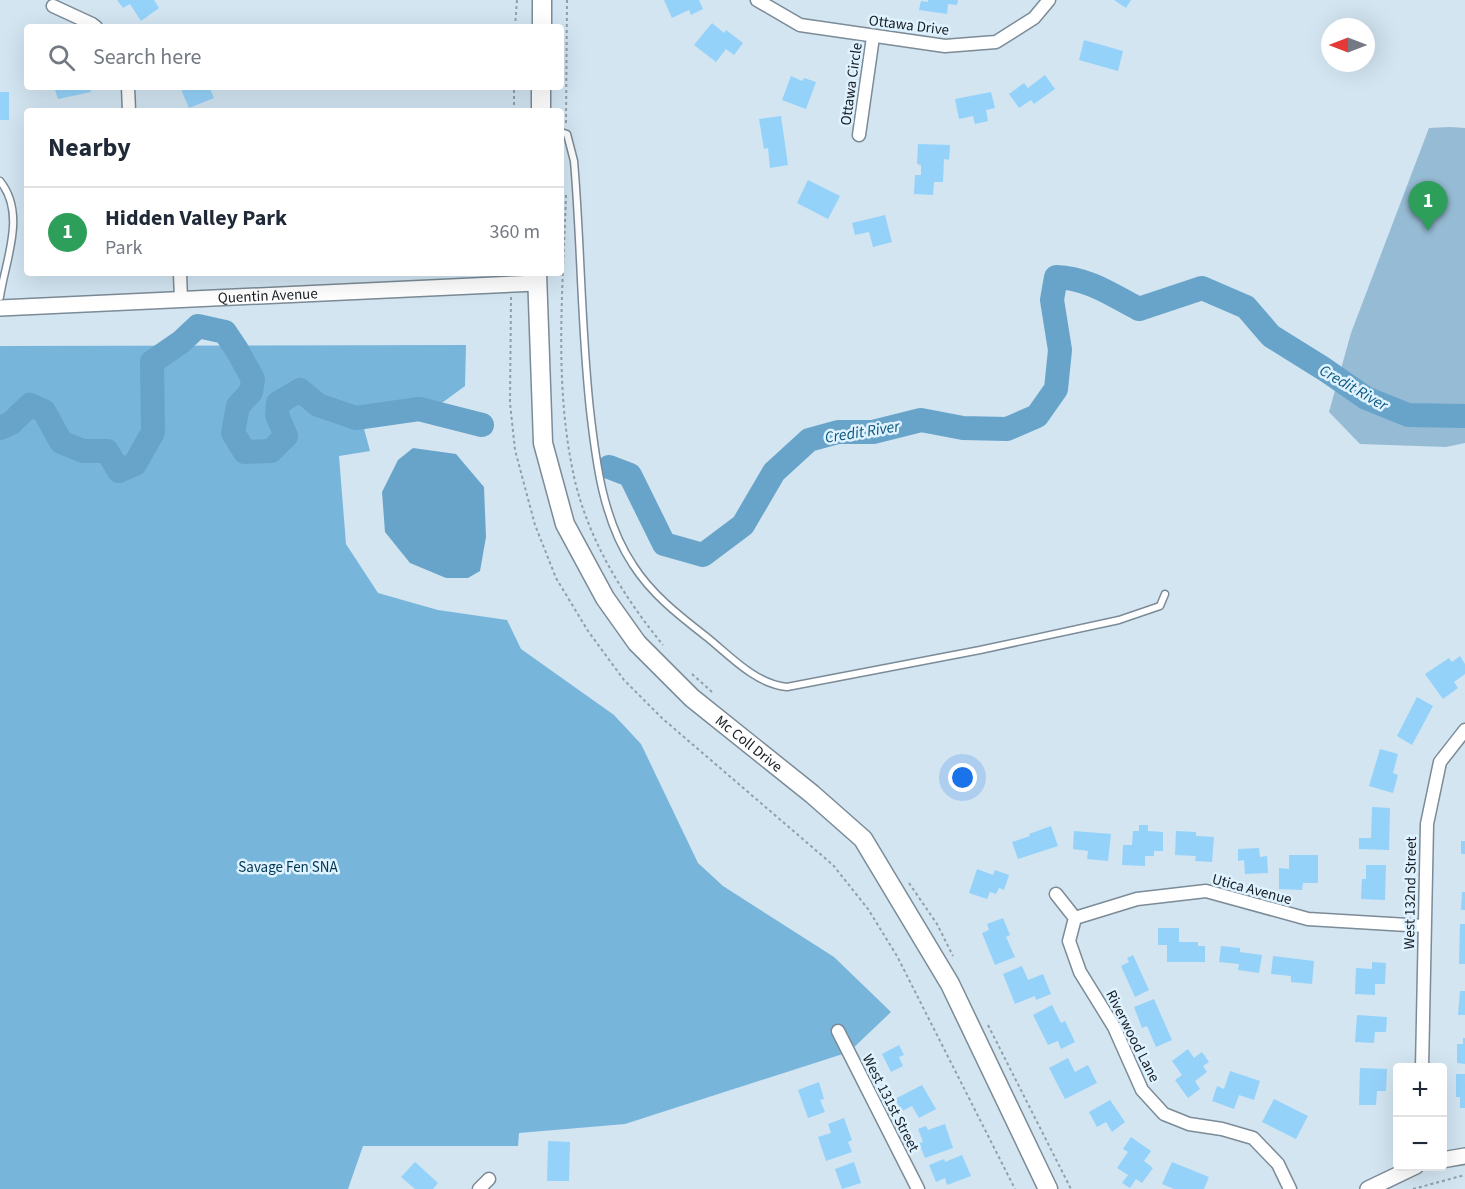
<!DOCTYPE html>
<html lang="en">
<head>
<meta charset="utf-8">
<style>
	body { margin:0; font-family:"Source Sans 3",sans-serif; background:#f2f2f3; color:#1f2937 }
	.controls { position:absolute; right:18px; bottom:18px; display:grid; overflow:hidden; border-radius:6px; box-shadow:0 6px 24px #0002 }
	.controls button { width:54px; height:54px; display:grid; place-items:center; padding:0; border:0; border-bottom:2px solid #e0e1e3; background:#fff; color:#1f2937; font:30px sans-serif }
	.compass { position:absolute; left:1321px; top:18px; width:54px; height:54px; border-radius:50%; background:#fff; box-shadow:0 6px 24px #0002; rotate:270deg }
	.you { position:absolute; left:963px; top:778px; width:21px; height:21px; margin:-15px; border:4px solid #fff; border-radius:50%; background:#1a73e8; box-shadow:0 0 0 9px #1a73e833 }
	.badge { display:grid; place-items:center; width:39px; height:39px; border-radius:50%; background:#106f9d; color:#fff; font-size:20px; font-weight:700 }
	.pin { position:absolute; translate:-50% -50px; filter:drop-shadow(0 2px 3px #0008) }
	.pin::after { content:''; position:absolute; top:32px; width:21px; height:18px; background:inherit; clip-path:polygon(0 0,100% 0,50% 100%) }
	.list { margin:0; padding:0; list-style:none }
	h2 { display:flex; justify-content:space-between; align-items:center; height:78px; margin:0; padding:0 24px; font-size:26px }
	h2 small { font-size:20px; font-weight:400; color:#747a83 }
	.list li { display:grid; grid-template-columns:39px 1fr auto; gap:18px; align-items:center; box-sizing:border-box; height:90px; padding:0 24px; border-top:2px solid #e0e1e3 }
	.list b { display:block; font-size:22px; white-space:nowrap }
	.list p { margin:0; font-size:20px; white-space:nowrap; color:#747a83 }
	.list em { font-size:20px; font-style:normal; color:#747a83 }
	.icon { flex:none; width:33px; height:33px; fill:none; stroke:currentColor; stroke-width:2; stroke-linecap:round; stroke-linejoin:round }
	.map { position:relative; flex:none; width:1465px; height:1189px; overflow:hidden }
	.search { position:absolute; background:#fff; box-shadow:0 6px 24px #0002; left:24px; top:24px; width:540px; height:66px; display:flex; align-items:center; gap:15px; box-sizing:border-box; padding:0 21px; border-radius:6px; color:#747a83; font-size:22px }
	.panel { position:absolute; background:#fff; box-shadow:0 6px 24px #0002; left:24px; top:108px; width:540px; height:168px; border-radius:6px }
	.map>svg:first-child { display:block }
	.green { fill:#96bbd4 }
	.forest { fill:#78b5db }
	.water { fill:#68a4ca }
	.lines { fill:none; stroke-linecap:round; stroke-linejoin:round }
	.river { stroke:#68a4ca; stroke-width:24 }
	.building { fill:#95d2fa }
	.service-casing { stroke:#7b8b97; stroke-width:9 }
	.minor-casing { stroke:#7b8b97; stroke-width:15 }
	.tertiary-casing { stroke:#7b8b97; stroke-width:18 }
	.secondary-casing { stroke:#7b8b97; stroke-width:21 }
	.path { stroke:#919fa9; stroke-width:2; stroke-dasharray:3 3; stroke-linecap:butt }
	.service { stroke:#fff; stroke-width:6 }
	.minor { stroke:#fff; stroke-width:12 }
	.tertiary { stroke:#fff; stroke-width:15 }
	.secondary { stroke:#fff; stroke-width:18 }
	.labels { text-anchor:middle; stroke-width:5; stroke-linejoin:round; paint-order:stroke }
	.street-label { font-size:15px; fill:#171d22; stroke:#dff2ff }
	.park-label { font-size:15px; fill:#023751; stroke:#dff2ff }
	.water-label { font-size:16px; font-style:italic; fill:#0b577d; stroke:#dff2ff }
</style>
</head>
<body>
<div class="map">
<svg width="1465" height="1189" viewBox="0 0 1465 1189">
	<rect width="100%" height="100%" fill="#d2e5f1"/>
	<!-- green -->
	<polygon class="green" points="1450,127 1465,128 1465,443 1446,447 1360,444 1329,412 1351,333 1429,128"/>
	<!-- forest -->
	<polygon class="forest" points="466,345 465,386 420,419 402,408 363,425 370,451 339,456 346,544 378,593 438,610 507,620 521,649 614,715 641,744 698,863 723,886 834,957 891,1012 849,1052 625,1124 519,1133 518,1146 363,1146 348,1189 0,1189 0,346"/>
	<!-- water -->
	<polygon class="water" points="413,448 456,454 484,487 486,537 480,571 468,578 446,578 410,563 385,532 382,492 398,460"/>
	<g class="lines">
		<!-- river -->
		<g class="river">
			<polyline points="0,428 11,423 30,405 44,411 61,442 83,451 107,451 119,471 135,464 153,432 152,362 181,342 198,326 225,332 237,350 253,379 251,392 238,406 233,433 245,452 271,451 286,436 277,415 278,403 300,390 318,405 356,418 419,409 482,425"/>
			<path d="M609,467l21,8 34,69 39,11 40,-30 31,-53 35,-32 29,-8h35l48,-12 42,8 44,1 30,-13 19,-27 4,-39 -8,-50 4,-23c32,1 56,18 83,32l63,-21 44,19 25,29 53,33 42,29 42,17 57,1"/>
		</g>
	</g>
	<!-- building -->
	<g class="building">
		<polygon points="117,0 154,0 159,8 141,21 130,4 123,8"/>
		<polygon points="664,0 699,0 703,9 691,15 689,10 672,18"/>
		<polygon points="928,0 958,0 957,5 948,4 947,14 919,10 921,1 928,2"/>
		<polygon points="1114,0 1131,0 1126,8"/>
		<polygon points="712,23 724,33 726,30 743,43 734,55 726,49 716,62 694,45"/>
		<polygon points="1084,40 1123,51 1118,71 1079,60"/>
		<polygon points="1045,75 1055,89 1034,104 1031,100 1019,108 1009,94 1024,83 1028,88"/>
		<polygon points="791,76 802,81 804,78 816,82 806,109 782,100"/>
		<polygon points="54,87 90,87 91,92 58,99"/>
		<polygon points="180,87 209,87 214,98 189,108"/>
		<rect x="0" y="92" width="9" height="28"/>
		<polygon points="991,92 995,108 986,110 988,121 975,124 973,116 959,119 955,99"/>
		<rect x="79" y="108" width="15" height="3"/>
		<polygon points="781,116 788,165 770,168 768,148 764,149 759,119"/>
		<polygon points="918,144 950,145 949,160 944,159 943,182 934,182 933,195 914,194 915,175 921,175 921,165 917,164"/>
		<polygon points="808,180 840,196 828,219 797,203"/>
		<polygon points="885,215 892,242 873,247 869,232 855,235 852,223"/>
		<polygon points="1460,656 1465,664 1465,674 1454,682 1458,688 1443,699 1425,674 1449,658 1452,662"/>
		<polygon points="1417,697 1433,706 1412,745 1397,736"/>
		<polygon points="1380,749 1398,754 1393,773 1398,775 1393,793 1369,786"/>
		<polygon points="1372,807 1390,808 1389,850 1359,849 1359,838 1371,838"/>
		<polygon points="1139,825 1148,825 1148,831 1163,832 1163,851 1154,851 1154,856 1145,856 1145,866 1122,865 1123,845 1132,845 1133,831 1139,831"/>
		<polygon points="1051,826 1058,846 1018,859 1012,842 1030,836 1029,834"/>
		<polygon points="1074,831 1111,834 1108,861 1087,859 1088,851 1073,849"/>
		<polygon points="1176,831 1196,832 1196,836 1214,837 1212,862 1195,861 1196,856 1175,855"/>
		<rect x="1461" y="841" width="4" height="13"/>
		<polygon points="1259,848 1260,857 1267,856 1268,873 1245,874 1244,860 1238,861 1238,849"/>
		<polygon points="1289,855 1318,855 1318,883 1303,883 1302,890 1279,889 1279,868 1289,869"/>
		<polygon points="1366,865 1386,865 1385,900 1361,899 1362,879 1366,879"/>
		<polygon points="977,869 993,875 995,870 1009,875 1004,890 999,888 996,894 990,892 987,899 969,893"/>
		<polygon points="1462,892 1465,892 1465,910 1461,910"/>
		<polygon points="1003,918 1010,935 1006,937 1015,957 995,965 982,933 989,930 987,924"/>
		<polygon points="1460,924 1465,924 1465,964 1459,964"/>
		<polygon points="1158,928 1179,928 1179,942 1198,942 1198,946 1205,946 1205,962 1167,962 1167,945 1158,945"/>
		<polygon points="1221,946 1240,948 1240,952 1262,955 1259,973 1238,970 1239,964 1219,962"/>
		<polygon points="1133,955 1149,990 1135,997 1121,966 1129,962 1127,958"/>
		<polygon points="1273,956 1314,961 1312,984 1291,982 1291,976 1271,974"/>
		<polygon points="1372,962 1386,963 1385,984 1375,984 1375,995 1355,994 1356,968 1372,969"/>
		<polygon points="1022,966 1028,980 1043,974 1051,994 1036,1000 1035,996 1015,1004 1003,974"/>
		<polygon points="1460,991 1465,991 1465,1015 1458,1015"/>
		<polygon points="1154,999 1172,1040 1156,1047 1147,1026 1142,1028 1134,1007"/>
		<polygon points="1052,1005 1061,1023 1065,1021 1075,1042 1061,1049 1058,1041 1048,1045 1033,1015"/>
		<polygon points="1357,1015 1387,1017 1386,1032 1375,1032 1374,1043 1355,1042"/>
		<polygon points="1463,1038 1465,1038 1465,1064 1457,1063 1457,1044 1463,1044"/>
		<polygon points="899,1045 904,1055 899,1057 903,1066 891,1072 882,1054"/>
		<polygon points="1188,1049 1194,1058 1202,1052 1209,1062 1203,1066 1207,1072 1195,1081 1200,1089 1188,1098 1175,1080 1182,1075 1172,1061"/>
		<polygon points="1068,1058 1075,1072 1088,1065 1097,1083 1065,1099 1049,1068"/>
		<polygon points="1360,1068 1387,1069 1386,1091 1377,1091 1376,1105 1359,1105"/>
		<polygon points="1230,1071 1260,1081 1254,1100 1239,1095 1234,1109 1212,1101 1217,1086 1224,1089"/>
		<polygon points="1456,1074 1465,1074 1465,1108 1460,1108 1460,1097 1456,1097"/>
		<polygon points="819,1082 824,1099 820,1100 825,1112 808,1118 798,1090"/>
		<polygon points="922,1085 936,1109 919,1118 912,1106 902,1111 895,1099"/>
		<polygon points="1274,1099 1308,1116 1296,1139 1262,1122"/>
		<polygon points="1110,1100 1125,1122 1112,1132 1106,1122 1097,1127 1089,1112"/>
		<polygon points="844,1118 852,1140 848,1142 852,1152 826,1161 818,1137 831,1133 828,1124"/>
		<polygon points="945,1124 953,1148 925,1158 919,1143 923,1142 918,1129 926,1126 928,1130"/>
		<polygon points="1131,1137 1151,1151 1144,1161 1153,1168 1142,1183 1136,1179 1130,1188 1122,1183 1128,1175 1117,1168 1128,1152 1123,1149"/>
		<polygon points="548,1141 570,1142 569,1181 547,1181"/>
		<polygon points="962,1155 971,1176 947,1185 945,1178 936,1182 929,1165 944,1159 945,1162"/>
		<polygon points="415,1162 438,1183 433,1189 415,1189 401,1177"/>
		<polygon points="854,1162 861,1183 842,1189 835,1169"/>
		<polygon points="1172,1162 1209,1177 1204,1189 1174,1189 1162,1184"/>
	</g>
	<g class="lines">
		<defs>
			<g id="service">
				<path d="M561,132l6,2 7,27c7,82 7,166 16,249 6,53 13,110 43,155 19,30 48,52 75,73 23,19 48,46 79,49l193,-37 139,-30 41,-14 5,-12"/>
				<path d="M0,181c27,33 5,80 0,116"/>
			</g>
			<g id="minor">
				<polyline points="757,0 800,25 945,46 996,42 1034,18 1049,0"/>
				<polyline points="53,6 92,24 96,27"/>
				<polyline points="128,87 129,111"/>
				<polyline points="859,135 873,37"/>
				<polyline points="180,273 181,299"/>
				<polyline points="1056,894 1075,918 1069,941 1080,972 1114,1027 1142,1090 1164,1114 1189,1124 1222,1129 1253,1138 1278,1164 1290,1189"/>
				<polyline points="1075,918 1137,899 1206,891 1308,919 1424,926"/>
				<polyline points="838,1031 918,1189"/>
				<polyline points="1422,1068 1427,824 1440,762 1465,730"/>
				<polyline points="479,1189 489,1179"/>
			</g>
			<g id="tertiary">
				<path id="s1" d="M0,308l537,-25"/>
				<polyline points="1442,1160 1465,1156"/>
				<polyline points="1368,1189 1416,1166"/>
			</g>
			<g id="secondary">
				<polyline points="542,27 542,0"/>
				<polyline points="541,111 541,87"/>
				<path id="s2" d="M537,273l6,170 22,81 40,74 32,45 55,55 120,96 51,45 87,145 98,205"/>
			</g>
		</defs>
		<!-- service casing -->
		<use href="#service" class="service-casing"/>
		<!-- minor casing -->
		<use href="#minor" class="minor-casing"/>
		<!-- tertiary casing -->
		<use href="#tertiary" class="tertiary-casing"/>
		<!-- secondary casing -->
		<use href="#secondary" class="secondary-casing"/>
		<!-- path -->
		<g class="path">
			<polyline points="515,27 517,0"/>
			<polyline points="514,111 514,87"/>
			<polyline points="566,123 567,0"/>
			<path d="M566,195c-3,92 -12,186 7,277 13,64 49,123 90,173"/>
			<polyline points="511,297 510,403 515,450 535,525 556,578 588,631 624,680 663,719 833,865 868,909 897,956 1015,1189"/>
			<polyline points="692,674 712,692"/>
			<polyline points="909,883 937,924 953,956"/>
			<polyline points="988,1025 1071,1189"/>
			<polyline points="1413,1189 1465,1175"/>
		</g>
		<!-- service -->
		<use href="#service" class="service"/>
		<!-- minor -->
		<use href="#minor" class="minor"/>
		<!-- tertiary -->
		<use href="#tertiary" class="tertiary"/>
		<!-- secondary -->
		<use href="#secondary" class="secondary"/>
	</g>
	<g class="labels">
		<!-- street labels -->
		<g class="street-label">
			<text transform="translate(909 25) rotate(7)" y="5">Ottawa Drive</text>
			<text transform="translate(851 84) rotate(-82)" y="5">Ottawa Circle</text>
			<text dy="5" stroke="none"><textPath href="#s1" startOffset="268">Quentin Avenue</textPath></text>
			<text dy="5" stroke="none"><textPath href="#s2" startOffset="544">Mc Coll Drive</textPath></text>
			<text transform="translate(1252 889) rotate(15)" y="5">Utica Avenue</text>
			<text transform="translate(1410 893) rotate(-89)" y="5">West 132nd Street</text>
			<text transform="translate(1133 1036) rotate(63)" y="5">Riverwood Lane</text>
			<text transform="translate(891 1103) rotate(63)" y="5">West 131st Street</text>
		</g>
		<!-- park labels -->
		<g class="park-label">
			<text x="288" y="872">Savage Fen SNA</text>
		</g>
		<!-- water labels -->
		<g class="water-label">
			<text transform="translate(1354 387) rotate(30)" y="6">Credit River</text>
			<text transform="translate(862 431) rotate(-9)" y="6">Credit River</text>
		</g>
	</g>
</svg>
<div class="controls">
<button>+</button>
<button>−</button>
</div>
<svg class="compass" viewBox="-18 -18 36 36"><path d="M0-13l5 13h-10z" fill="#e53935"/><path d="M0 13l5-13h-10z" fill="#747a83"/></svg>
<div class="you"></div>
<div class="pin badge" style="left:1428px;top:231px;background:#2e9e5b">1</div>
<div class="search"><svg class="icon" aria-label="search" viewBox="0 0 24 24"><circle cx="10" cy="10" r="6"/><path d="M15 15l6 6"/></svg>Search here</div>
<section class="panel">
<h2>Nearby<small></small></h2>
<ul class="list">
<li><span class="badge" style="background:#2e9e5b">1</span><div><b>Hidden Valley Park</b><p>Park</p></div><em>360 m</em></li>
</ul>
</section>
</div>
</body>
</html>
